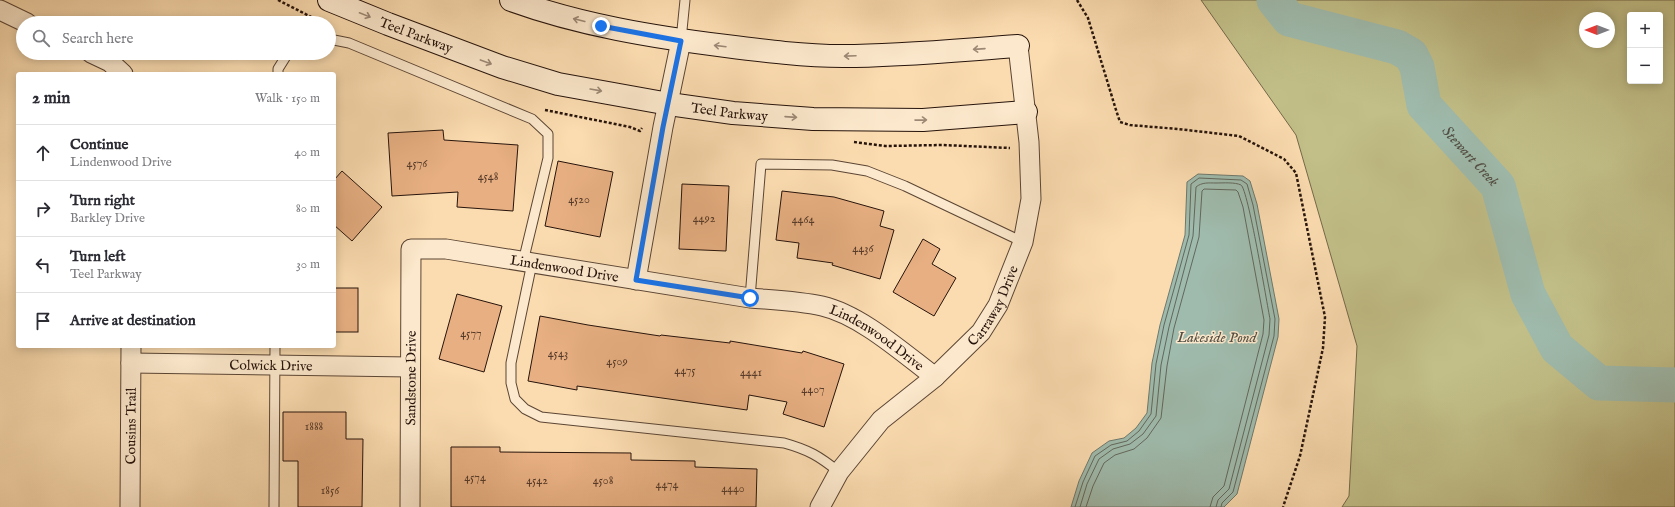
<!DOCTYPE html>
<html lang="en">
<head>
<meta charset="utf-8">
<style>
	body { margin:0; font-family:"IM FELL English",serif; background:#f7f7f7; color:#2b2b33 }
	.controls { position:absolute; right:12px; top:12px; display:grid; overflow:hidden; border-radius:4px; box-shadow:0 2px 10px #0003 }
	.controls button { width:36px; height:36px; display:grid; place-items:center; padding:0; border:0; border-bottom:1px solid #e1e1e2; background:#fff; color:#2b2b33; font:20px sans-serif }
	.compass { position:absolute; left:1579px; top:12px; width:36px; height:36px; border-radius:50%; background:#fff; box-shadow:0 2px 10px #0003; rotate:270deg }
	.stop { position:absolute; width:12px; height:12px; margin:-9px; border:3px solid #1a73e8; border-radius:50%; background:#fff }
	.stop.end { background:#1a73e8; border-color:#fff; box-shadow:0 1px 4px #0008 }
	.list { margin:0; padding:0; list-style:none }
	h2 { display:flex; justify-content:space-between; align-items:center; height:52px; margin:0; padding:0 16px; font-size:17px }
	h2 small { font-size:13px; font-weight:400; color:#7c7c81 }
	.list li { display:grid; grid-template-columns:26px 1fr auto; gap:12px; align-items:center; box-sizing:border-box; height:56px; padding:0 16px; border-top:1px solid #e1e1e2 }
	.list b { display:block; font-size:15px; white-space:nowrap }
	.list p { margin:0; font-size:13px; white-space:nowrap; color:#7c7c81 }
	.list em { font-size:13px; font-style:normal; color:#7c7c81 }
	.icon { flex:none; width:22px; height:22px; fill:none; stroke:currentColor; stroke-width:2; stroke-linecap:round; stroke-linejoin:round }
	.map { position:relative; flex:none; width:1675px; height:507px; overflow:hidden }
	.search { position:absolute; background:#fff; box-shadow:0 2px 10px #0003; left:16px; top:16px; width:320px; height:44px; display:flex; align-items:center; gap:10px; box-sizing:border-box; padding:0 14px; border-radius:22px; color:#7c7c81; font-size:15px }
	.panel { position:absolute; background:#fff; box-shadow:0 2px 10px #0003; left:16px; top:72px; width:320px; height:276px; border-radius:4px }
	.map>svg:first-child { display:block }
	.green { fill:#c2bf88; stroke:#74694a; fill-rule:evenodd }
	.water { fill:#9fbbad; stroke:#6f786c }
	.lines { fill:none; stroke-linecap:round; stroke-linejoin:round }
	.shore { stroke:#62675c; stroke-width:1 }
	.river { stroke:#9fbbad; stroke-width:35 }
	.building { fill:#e7af82; stroke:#26130b }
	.lane-casing { stroke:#5b4534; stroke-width:11 }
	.street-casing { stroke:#5b4534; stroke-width:21 }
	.secondary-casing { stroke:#26130b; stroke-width:24 }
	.path { stroke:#26130b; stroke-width:2.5; stroke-dasharray:3 2; stroke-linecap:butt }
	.lane { stroke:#fce8cc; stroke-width:9 }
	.street { stroke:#fce8cc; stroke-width:19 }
	.secondary { stroke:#fce8cc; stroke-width:22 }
	.oneway { stroke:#9c8875 }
	.route { stroke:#1a73e8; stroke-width:5 }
	.labels { text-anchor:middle; stroke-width:3; stroke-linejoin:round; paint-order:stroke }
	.number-label { font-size:12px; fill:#563a29 }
	.street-label { font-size:14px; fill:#26130b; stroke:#fce8cc }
	.water-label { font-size:15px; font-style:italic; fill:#504e44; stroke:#fce8cc }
</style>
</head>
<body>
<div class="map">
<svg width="1675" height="507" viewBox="0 0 1675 507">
	<rect width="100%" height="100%" fill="#fbdcb0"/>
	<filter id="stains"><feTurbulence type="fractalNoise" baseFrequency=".005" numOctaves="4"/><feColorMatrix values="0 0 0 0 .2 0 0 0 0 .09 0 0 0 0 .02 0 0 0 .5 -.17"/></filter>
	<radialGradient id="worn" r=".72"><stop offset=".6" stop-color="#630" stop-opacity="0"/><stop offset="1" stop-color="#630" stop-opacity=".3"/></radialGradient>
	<!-- green -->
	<path class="green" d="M1201,0h474v507h-333l7,-11 8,-150 -61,-211zM1630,15h30v66h-30zM1585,18h24v24h-24z"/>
	<!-- water -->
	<polygon class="water" points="1198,174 1243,176 1250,181 1257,204 1279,319 1278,337 1237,494 1224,507 1071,507 1079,481 1092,453 1109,441 1124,438 1136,428 1147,413 1152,363 1160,325 1185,235 1187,182"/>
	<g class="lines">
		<!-- shore -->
		<g class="shore">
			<polyline points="1075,507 1083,482 1095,456 1111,445 1127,441 1139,431 1151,414 1156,364 1164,325 1189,235 1191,184 1199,178 1241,180 1247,184 1253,205 1275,319 1274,336 1233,492 1222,503 1221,507"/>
			<path d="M1080,507l7,-23 12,-25 14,-10 17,-5 13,-10 13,-18 5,-51 8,-38 24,-91 3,-49c6,-5 13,-4 20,-4 7,0 19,-1 25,2 7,4 26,119 29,134l-1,16 -40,154 -11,11 -2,7"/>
			<polyline points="1086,507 1093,486 1104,463 1115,455 1134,449 1147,438 1161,418 1167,366 1174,328 1199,237 1202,191 1204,189 1236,190 1238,192 1243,207 1264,320 1263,334 1224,486 1213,497 1210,507"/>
		</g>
		<!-- river -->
		<path class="river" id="s1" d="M1274,0l15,19 108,28 14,8 6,12 7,38 74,81 30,108 29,54 42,35 76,2"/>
	</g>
	<!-- building -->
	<g class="building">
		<polygon points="443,130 444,140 518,145 513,211 457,207 458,192 392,196 388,133"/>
		<polygon points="558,161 613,172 600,237 545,226"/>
		<polygon points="342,171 382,207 352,241 334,225 334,180"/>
		<polygon points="682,184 729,186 726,251 679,249"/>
		<polygon points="782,191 834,197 884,211 880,226 894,230 880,279 832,265 833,263 797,258 799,243 776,240"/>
		<polygon points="923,239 940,249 932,264 956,278 934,316 893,292"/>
		<rect x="334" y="288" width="24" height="44"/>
		<polygon points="457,294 502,306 484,372 439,359"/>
		<polygon points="540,316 588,325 660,336 661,335 730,343 730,341 802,353 803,351 844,364 824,427 783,414 787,402 749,395 747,410 577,386 577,390 528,381"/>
		<polygon points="283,412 346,412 346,439 363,439 362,507 298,507 298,461 283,461"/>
		<polygon points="451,447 500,447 500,452 631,453 631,460 695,461 695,467 757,469 756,507 451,507"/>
	</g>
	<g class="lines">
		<defs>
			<g id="lane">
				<polyline points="329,39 349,43 532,119 548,134 548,158 523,262"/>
				<polyline points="681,40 685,0"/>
				<polyline points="278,74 278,69 288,53"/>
				<path d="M532,263l-21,100v20l4,16 10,10 16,8 243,26c25,7 35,13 55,29"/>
				<polyline points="750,298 761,164 832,165 867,171 905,186 1023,242"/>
				<polyline points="274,507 275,346"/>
			</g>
			<g id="street">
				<polyline points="0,10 27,23"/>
				<polyline points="91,53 110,62 123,74"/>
				<polyline points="636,280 663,127 681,41"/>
				<path id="s2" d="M131,363l279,4"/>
				<path id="s3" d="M130,507l1,-161"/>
				<path id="s4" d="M410,507l1,-258h35l304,49c24,2 49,3 72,8 39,9 81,47 113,71"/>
				<path id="s5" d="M820,507l19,-35 42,-52 54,-43 46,-45 17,-27 25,-63 8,-43 -2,-57 -11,-96"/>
			</g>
			<g id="secondary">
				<path id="s6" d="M329,0l59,24 114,43 56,17 111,20 64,9 80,6 110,1 103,-8"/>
				<path d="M511,0c69,25 142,37 215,46 39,5 78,10 117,10 59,0 117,-6 175,-10"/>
			</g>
		</defs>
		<!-- lane casing -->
		<use href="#lane" class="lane-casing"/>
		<!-- street casing -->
		<use href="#street" class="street-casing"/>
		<!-- secondary casing -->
		<use href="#secondary" class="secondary-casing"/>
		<!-- path -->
		<g class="path">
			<polyline points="278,0 323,23"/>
			<polyline points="1077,0 1088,18 1116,110 1120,122 1130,125 1178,129 1239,136 1284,159 1296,173 1325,317 1323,348 1300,456 1283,507"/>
			<polyline points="545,110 630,127 640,131 642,128"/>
			<polyline points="854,142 885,146 943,145 1010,148"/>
		</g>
		<!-- lane -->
		<use href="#lane" class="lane"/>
		<!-- street -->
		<use href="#street" class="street"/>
		<!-- secondary -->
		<use href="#secondary" class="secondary"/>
	</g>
	<!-- one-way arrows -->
	<defs><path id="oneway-shaft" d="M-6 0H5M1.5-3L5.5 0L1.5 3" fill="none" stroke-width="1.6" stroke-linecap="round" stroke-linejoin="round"/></defs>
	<g class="oneway">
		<use href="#oneway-shaft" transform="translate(365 15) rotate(22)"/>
		<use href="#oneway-shaft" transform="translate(579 20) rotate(-166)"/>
		<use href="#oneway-shaft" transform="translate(720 46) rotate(-173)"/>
		<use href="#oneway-shaft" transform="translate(979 49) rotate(176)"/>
		<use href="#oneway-shaft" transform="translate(850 56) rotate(178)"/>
		<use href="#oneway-shaft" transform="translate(486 62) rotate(20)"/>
		<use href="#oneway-shaft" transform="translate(596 90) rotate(10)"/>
		<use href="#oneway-shaft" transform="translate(791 117) rotate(4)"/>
		<use href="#oneway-shaft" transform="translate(921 120) rotate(-1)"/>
	</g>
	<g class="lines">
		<!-- route -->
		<polyline class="route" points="601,26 681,41 663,127 636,280 750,298"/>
	</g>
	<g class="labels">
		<!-- number labels -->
		<g class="number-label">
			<text x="417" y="167">4576</text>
			<text x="488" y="180">4548</text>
			<text x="579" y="203">4520</text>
			<text x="704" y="222">4492</text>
			<text x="803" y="223">4464</text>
			<text x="863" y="252">4436</text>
			<text x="471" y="337">4577</text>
			<text x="558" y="357">4543</text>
			<text x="617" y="365">4509</text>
			<text x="685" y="374">4475</text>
			<text x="751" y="376">4441</text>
			<text x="813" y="393">4407</text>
			<text x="314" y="430">1888</text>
			<text x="475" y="481">4574</text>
			<text x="537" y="484">4542</text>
			<text x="603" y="484">4508</text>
			<text x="667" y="488">4474</text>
			<text x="733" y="492">4440</text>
			<text x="330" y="494">1856</text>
		</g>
		<!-- street labels -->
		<g class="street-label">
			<text dy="5" stroke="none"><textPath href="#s6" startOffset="94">Teel Parkway</textPath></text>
			<text dy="5" stroke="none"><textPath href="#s6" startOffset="418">Teel Parkway</textPath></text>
			<text dy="5" stroke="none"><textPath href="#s4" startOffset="413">Lindenwood Drive</textPath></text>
			<text dy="5" stroke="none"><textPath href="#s5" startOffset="269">Carraway Drive</textPath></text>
			<text dy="5" stroke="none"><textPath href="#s4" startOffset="737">Lindenwood Drive</textPath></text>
			<text dy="5" stroke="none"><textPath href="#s2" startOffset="140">Colwick Drive</textPath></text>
			<text dy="5" stroke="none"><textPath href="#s4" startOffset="129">Sandstone Drive</textPath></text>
			<text dy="5" stroke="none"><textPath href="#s3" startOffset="81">Cousins Trail</textPath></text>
		</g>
		<!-- water labels -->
		<g class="water-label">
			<text dy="5" stroke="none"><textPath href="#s1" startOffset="273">Stewart Creek</textPath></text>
			<text x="1217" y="342">Lakeside Pond</text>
		</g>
	</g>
	<rect width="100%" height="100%" filter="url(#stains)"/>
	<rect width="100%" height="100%" fill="url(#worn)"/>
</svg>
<div class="controls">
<button>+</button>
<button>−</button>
</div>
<svg class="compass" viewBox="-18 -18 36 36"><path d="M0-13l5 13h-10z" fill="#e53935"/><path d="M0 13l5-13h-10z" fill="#7c7c81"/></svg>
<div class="stop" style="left:750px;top:298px"></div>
<div class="stop end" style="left:601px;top:26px"></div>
<div class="search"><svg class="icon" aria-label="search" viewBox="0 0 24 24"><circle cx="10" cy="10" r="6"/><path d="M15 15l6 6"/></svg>Search here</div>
<section class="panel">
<h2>2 min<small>Walk · 150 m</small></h2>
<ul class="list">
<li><svg class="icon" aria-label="ahead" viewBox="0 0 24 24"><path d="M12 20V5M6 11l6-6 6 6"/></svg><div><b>Continue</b><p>Lindenwood Drive</p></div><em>40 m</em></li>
<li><svg class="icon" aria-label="right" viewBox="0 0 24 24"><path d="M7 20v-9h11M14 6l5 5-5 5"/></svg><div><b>Turn right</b><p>Barkley Drive</p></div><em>80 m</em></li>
<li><svg class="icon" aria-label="left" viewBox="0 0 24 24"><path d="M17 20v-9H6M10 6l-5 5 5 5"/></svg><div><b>Turn left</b><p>Teel Parkway</p></div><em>30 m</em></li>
<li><svg class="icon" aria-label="arrive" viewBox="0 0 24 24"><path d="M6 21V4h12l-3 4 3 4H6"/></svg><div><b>Arrive at destination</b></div></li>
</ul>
</section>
</div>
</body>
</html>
